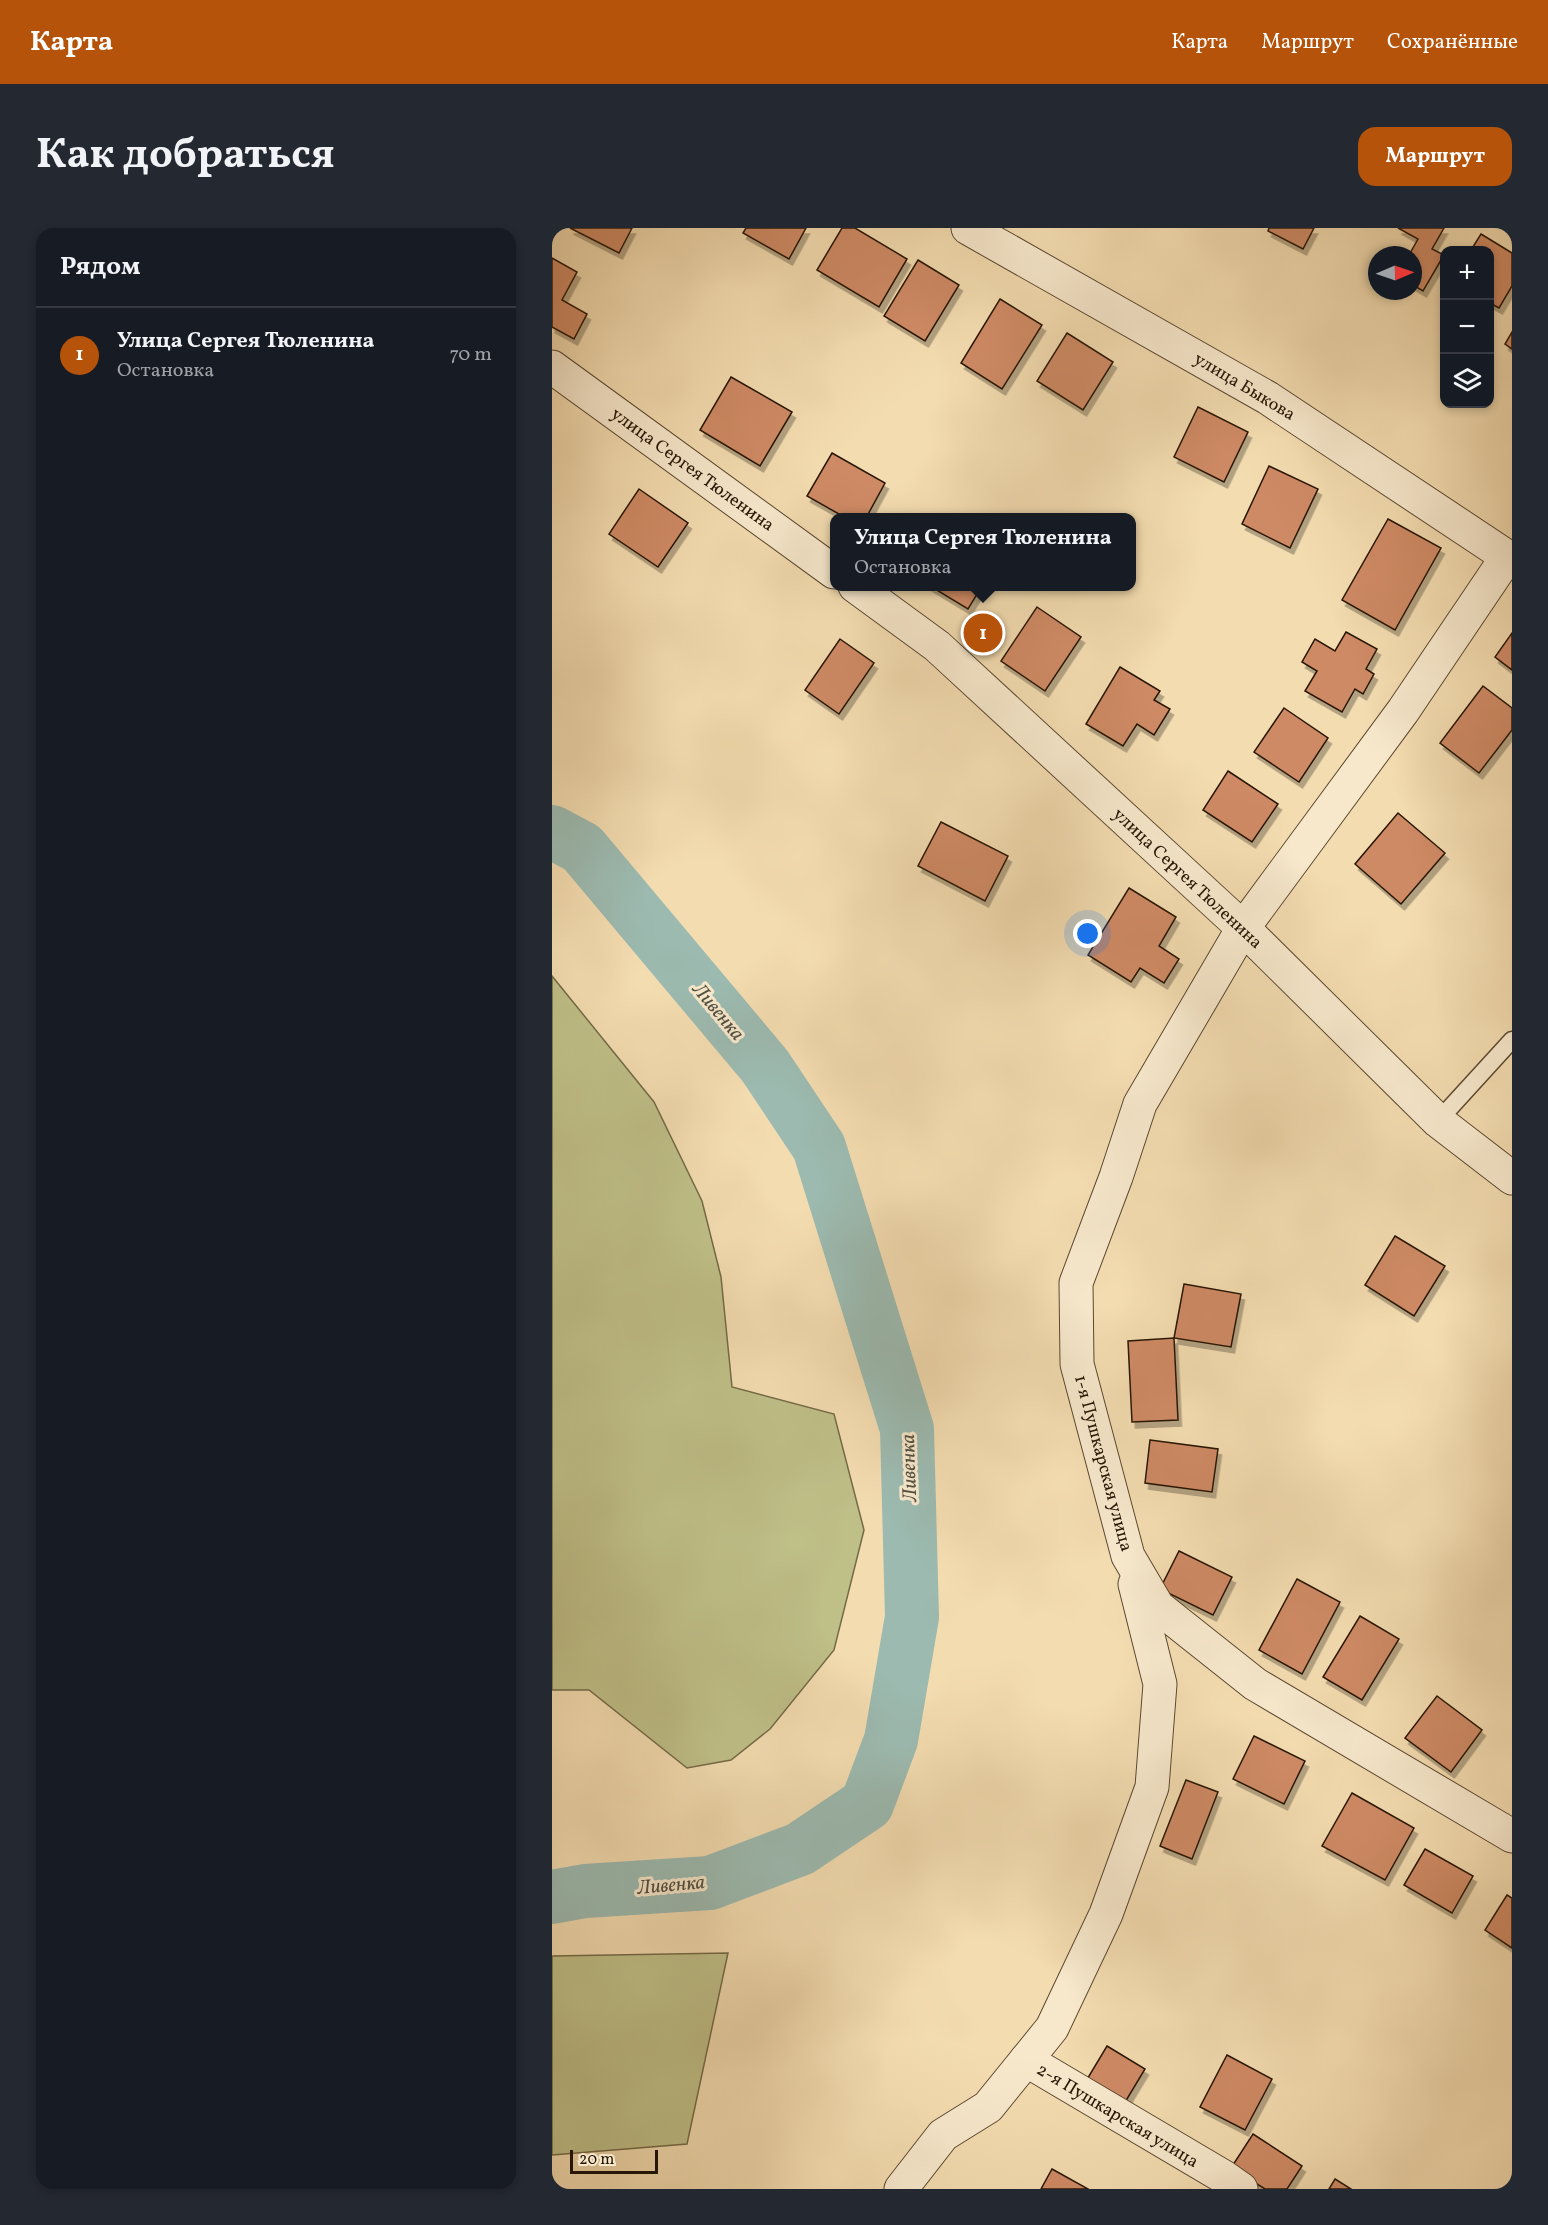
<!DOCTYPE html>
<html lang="ru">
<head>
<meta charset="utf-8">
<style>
	body { margin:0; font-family:Vollkorn,serif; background:#242831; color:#f1f3f6 }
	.controls { position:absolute; right:18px; top:18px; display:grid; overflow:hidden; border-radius:12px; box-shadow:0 3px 9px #0003 }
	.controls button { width:54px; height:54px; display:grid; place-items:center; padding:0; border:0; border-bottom:2px solid #363941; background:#171b24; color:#f1f3f6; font:30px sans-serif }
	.compass { position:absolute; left:816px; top:18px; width:54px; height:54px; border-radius:50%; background:#171b24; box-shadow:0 3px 9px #0003; rotate:88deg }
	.scale { position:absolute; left:18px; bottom:15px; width:88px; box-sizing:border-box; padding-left:6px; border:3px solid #281606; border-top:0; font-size:16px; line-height:21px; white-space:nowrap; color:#281606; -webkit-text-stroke:4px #f7e8cc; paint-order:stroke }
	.you { position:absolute; left:536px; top:706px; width:21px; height:21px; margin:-15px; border:4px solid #fff; border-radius:50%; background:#1a73e8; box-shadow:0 0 0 9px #1a73e833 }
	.badge { display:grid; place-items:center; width:39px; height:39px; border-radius:50%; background:#b45309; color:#fff; font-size:20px; font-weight:700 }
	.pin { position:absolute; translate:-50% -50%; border:3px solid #fff; box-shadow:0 2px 6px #0006 }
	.popup { position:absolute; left:278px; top:285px; width:306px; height:78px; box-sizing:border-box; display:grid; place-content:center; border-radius:12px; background:#171b24; filter:drop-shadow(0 2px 4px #0005); font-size:20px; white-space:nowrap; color:#9ea1a6 }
	.popup b { font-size:22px; color:#f1f3f6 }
	.popup::after { content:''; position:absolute; left:50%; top:100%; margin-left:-12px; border:12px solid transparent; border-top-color:#171b24 }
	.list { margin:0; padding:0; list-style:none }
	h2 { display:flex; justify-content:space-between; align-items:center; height:78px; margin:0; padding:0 24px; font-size:26px }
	h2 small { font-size:20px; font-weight:400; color:#9ea1a6 }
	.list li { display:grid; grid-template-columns:39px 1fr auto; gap:18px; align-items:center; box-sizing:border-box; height:96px; padding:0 24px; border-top:2px solid #363941 }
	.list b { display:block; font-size:22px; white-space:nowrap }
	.list p { margin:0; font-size:20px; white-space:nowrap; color:#9ea1a6 }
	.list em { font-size:20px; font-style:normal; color:#9ea1a6 }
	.icon { flex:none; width:33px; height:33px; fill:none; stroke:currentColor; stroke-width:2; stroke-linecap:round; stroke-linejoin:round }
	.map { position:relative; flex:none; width:960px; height:1961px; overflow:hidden; border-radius:18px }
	header { display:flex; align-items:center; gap:36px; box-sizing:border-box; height:84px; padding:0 30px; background:#b45309; color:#fff }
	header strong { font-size:28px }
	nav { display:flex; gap:33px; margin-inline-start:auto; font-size:21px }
	.intro { display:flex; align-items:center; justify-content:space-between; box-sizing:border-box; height:144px; padding:0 36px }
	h1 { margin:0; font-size:42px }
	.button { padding:15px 27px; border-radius:18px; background:#b45309; color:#fff; font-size:21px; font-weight:700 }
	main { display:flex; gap:36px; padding:0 36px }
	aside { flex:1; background:#171b24; border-radius:18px; box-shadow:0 3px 9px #0003 }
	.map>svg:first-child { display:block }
	.green { fill:#bfbf88; stroke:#746a47; stroke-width:1.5 }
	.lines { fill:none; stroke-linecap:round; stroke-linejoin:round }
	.river { stroke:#9cbab0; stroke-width:54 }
	.building { fill:#ce8a65; stroke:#281606; stroke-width:1.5; filter:url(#shadow) }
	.service-casing { stroke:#5b4830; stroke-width:19 }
	.minor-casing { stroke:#5b4830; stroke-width:35 }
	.service { stroke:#f7e8cc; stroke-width:16 }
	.minor { stroke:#f7e8cc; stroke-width:33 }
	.labels { text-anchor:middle; stroke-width:6; stroke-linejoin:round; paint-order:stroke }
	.street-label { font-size:18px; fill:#281606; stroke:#f7e8cc }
	.water-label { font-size:20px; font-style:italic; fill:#514f42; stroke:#f7e8cc }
</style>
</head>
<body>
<header>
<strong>Карта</strong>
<nav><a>Карта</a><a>Маршрут</a><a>Сохранённые</a></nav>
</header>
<div class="intro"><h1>Как добраться</h1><a class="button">Маршрут</a></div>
<main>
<aside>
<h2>Рядом<small></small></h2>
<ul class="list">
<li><span class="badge">1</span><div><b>Улица Сергея Тюленина</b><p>Остановка</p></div><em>70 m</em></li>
</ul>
</aside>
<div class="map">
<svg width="960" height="1961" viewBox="0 0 960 1961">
	<defs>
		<filter id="shadow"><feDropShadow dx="3.5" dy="6" stdDeviation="0" flood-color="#0004"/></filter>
	</defs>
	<rect width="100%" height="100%" fill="#f3dcb0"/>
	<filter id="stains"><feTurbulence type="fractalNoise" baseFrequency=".00333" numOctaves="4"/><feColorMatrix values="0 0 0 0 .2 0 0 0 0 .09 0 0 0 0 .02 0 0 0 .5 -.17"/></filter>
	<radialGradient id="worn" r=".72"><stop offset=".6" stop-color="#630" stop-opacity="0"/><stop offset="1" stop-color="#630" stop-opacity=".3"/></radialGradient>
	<!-- green -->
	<g class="green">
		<polygon points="0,748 102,874 150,973 169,1049 180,1159 282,1186 312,1302 282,1422 218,1501 179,1532 135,1540 37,1462 0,1462"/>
		<polygon points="176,1725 135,1916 0,1927 0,1728"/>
	</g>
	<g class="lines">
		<!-- river -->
		<polyline class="river" points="0,604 30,620 213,838 267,919 355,1201 360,1389 339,1512 315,1576 248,1621 158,1655 33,1663 0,1669"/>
	</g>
	<!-- building -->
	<g class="building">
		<polygon points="18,0 80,0 67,25"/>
		<polygon points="194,0 254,0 237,31 191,5"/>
		<polygon points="290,0 303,0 355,31 327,79 265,42"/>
		<polygon points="717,0 762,0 751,21 716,3"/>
		<polygon points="846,0 892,0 880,21 892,27 871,63 861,57 861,27 857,27 866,11"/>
		<polygon points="929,6 960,25 960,58 947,80 938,75 938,22 919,22"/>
		<polygon points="0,30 25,44 10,72 35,86 22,111 0,99"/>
		<polygon points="366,32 407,57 373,113 332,88"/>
		<polygon points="448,71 490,97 450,161 409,135"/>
		<polygon points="960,104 960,121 953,116"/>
		<polygon points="515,105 561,134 531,182 485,153"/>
		<polygon points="179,149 240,184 208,238 148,202"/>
		<polygon points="646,179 696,204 672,254 622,229"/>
		<polygon points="280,225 333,255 314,290 294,290 255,268"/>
		<polygon points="717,238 766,261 738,320 690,296"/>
		<polygon points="87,261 136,295 106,339 57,306"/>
		<polygon points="836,291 889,320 843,402 790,372"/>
		<polygon points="378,358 430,358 416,381"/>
		<polygon points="485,379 529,409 493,463 449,433"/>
		<polygon points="794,404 825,421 814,441 822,446 811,466 803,461 790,484 753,463 765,443 750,434 763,411 783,423"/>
		<polygon points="960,405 960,442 943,429"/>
		<polygon points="288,411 322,435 287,486 253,462"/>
		<polygon points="568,439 608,463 602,472 618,481 602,507 585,496 571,518 534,496"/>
		<polygon points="931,458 960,480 960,502 927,545 888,515"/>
		<polygon points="732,480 776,510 747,554 702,524"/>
		<polygon points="676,543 726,576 700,614 651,582"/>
		<polygon points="846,585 893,625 849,676 803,636"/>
		<polygon points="389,594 456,628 433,673 366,638"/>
		<polygon points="577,660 624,689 607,718 627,731 612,755 588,740 579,754 536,727"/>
		<polygon points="843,1008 893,1038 862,1088 813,1057"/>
		<polygon points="632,1056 689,1066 679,1119 622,1110"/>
		<polygon points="622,1110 626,1192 580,1194 576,1113"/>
		<polygon points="598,1212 666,1221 660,1264 593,1255"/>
		<polygon points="627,1323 680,1349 661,1387 608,1361"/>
		<polygon points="745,1351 788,1374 750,1446 707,1422"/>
		<polygon points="808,1388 847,1411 810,1472 771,1449"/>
		<polygon points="885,1468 930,1502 899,1544 853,1510"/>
		<polygon points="702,1508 753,1533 732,1576 681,1551"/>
		<polygon points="634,1552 666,1564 640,1631 608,1618"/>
		<polygon points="800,1565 862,1600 833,1652 770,1618"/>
		<polygon points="873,1621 921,1648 900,1685 852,1657"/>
		<polygon points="955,1667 960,1670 960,1720 933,1702"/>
		<polygon points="555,1818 593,1841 572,1876 534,1853"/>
		<polygon points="675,1827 720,1851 693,1902 648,1879"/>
		<polygon points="701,1906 750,1938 735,1961 713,1961 679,1940"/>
		<polygon points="500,1941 536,1961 489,1961"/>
		<polygon points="783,1951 799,1961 777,1961"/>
	</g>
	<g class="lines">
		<defs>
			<polyline id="service" points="886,893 960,812"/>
			<g id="minor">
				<polyline points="416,0 716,170 960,332"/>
				<polyline points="0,139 282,344"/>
				<polyline points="955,329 851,483 691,700 588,876 564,949 524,1055 525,1136 576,1328 606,1379 703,1456 960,1608"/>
				<polyline points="303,358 385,418 691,700 886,893 960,950"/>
				<polyline points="474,1832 672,1949 689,1961"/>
				<polyline points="349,1961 391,1907 436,1879 500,1800 554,1686 600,1559 608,1456 583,1356"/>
			</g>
		</defs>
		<!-- service casing -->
		<use href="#service" class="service-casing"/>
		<!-- minor casing -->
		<use href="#minor" class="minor-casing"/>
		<!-- service -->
		<use href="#service" class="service"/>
		<!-- minor -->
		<use href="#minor" class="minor"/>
	</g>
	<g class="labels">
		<!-- street labels -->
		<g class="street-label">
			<text transform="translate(693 158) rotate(31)" y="6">улица Быкова</text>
			<text transform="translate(141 241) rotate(36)" y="6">улица Сергея Тюленина</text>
			<text transform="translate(636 650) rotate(43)" y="6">улица Сергея Тюленина</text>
			<text transform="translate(552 1235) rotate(75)" y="6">1-я Пушкарская улица</text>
			<text transform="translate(566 1887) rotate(31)" y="6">2-я Пушкарская улица</text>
		</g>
		<!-- water labels -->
		<g class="water-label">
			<text transform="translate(167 783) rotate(50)" y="7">Ливенка</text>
			<text transform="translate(356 1240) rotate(-92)" y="7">Ливенка</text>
			<text transform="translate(119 1656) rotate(-5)" y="7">Ливенка</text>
		</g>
	</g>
	<rect width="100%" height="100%" filter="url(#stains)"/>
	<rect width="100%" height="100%" fill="url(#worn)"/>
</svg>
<div class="controls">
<button>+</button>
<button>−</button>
<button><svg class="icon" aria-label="layers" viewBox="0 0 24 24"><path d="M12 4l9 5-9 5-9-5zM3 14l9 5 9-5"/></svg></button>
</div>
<svg class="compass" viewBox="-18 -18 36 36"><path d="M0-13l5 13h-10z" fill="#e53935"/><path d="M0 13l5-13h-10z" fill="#9ea1a6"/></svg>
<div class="scale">20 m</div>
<div class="you"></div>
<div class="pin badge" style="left:431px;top:405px">1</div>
<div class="popup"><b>Улица Сергея Тюленина</b>Остановка</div>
</div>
</main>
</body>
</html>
